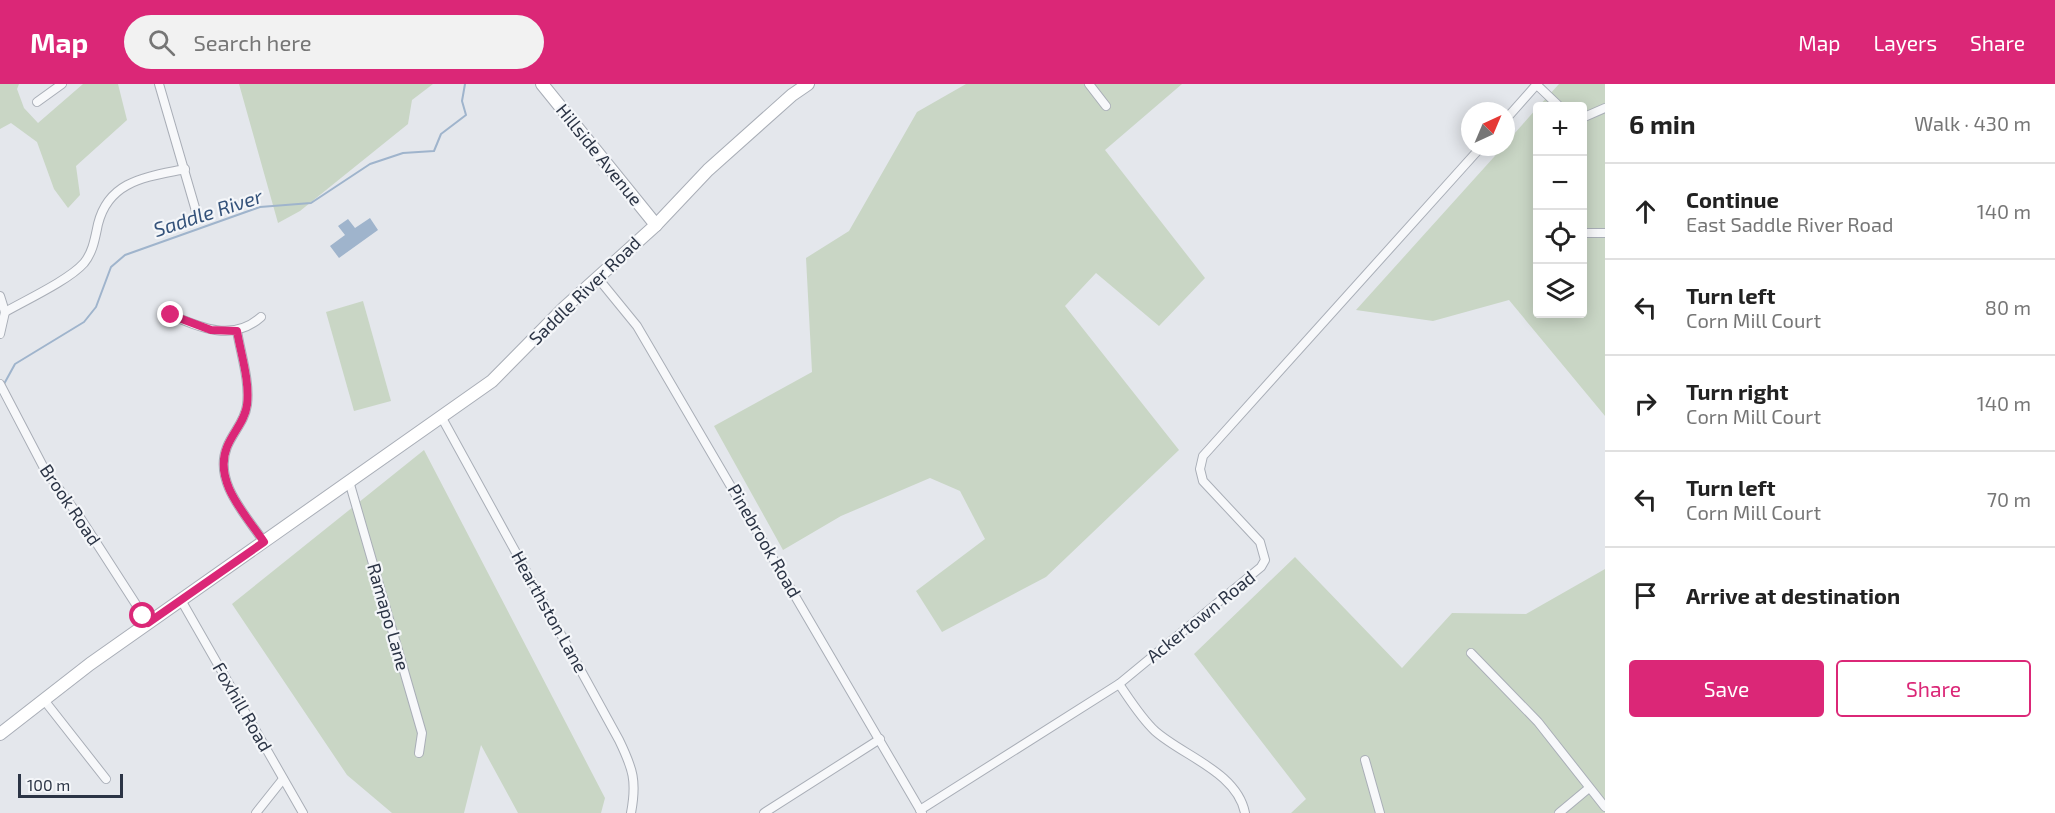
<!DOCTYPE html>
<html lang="en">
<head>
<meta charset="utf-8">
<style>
	body { margin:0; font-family:"Exo 2",sans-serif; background:#f2f2f2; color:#222 }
	.controls { position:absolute; right:18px; top:18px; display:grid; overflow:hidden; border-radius:6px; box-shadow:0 3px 15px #0003 }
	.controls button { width:54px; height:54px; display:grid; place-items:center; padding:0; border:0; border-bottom:2px solid #e0e0e0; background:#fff; color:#222; font:30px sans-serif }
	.compass { position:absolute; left:1461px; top:18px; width:54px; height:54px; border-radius:50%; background:#fff; box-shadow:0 3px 15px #0003; rotate:44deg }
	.scale { position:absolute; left:18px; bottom:15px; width:105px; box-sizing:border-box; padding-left:6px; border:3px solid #2b3445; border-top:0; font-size:16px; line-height:21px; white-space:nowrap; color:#2b3445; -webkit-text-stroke:4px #f4f6f9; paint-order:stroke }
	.stop { position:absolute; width:18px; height:18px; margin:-14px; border:4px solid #db2777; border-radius:50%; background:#fff }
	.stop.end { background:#db2777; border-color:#fff; box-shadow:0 2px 6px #0008 }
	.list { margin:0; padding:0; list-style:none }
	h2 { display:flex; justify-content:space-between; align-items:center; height:78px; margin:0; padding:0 24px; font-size:26px }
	h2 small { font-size:20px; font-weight:400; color:#767676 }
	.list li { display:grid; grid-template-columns:39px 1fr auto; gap:18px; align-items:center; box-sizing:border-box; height:96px; padding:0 24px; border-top:2px solid #e0e0e0 }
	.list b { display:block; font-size:22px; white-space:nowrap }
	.list p { margin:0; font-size:20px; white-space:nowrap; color:#767676 }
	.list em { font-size:20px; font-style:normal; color:#767676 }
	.actions { display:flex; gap:12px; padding:18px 24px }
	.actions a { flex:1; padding:14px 0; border:2px solid #db2777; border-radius:6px; text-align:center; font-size:21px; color:#db2777 }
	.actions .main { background:#db2777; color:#fff }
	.icon { flex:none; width:33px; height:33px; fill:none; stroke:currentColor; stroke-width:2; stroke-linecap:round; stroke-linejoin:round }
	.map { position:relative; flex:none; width:1605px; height:729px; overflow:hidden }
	header { display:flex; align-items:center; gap:36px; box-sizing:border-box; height:84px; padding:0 30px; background:#db2777; color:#fff }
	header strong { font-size:28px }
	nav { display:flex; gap:33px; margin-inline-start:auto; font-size:21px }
	.search { width:420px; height:54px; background:#f2f2f2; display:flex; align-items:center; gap:15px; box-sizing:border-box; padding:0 21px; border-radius:33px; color:#767676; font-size:22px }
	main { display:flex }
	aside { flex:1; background:#fff }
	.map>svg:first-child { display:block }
	.green { fill:#c9d6c5 }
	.water { fill:#9fb4cc }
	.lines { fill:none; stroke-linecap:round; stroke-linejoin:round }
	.stream { stroke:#9fb4cc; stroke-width:2 }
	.street-casing { stroke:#a9aeb7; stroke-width:10 }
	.secondary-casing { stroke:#a9aeb7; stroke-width:14 }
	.street { stroke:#f7f8fa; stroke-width:8 }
	.secondary { stroke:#fff; stroke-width:12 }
	.route { stroke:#db2777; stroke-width:8 }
	.labels { text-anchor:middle; stroke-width:4.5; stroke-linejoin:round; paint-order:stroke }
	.street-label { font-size:18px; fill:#2b3445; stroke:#f4f6f9 }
	.water-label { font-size:20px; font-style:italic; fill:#34527a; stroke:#f4f6f9 }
</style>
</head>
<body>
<header>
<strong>Map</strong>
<div class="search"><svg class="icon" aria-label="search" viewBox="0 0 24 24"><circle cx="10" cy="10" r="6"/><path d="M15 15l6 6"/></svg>Search here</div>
<nav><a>Map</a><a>Layers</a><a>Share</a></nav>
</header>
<main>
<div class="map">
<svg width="1605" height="729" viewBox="0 0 1605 729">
	<rect width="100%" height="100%" fill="#e4e7ec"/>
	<!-- green -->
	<g class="green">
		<polygon points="0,0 19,0 17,5 24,24 38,39 83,0 118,0 127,36 76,82 80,111 68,124 54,105 37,58 11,39 0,45"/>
		<polygon points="239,0 433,0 412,16 408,40 300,127 278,139"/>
		<polygon points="966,0 1182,0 1105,66 1205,194 1159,242 1096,189 1065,222 1179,366 1046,493 942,548 916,507 985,455 960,407 930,394 841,432 783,466 714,342 812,288 806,174 849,147 917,28"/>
		<polygon points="1559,0 1605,0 1605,332 1509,216 1433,237 1356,226 1503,63 1506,63 1506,59 1537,24 1538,230 1582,230 1582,22 1539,22"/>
		<polygon points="363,217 391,317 354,327 326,228"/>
		<polygon points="424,366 605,714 601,729 518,729 481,661 464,729 392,729 347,691 232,520"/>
		<polygon points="1295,473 1402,584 1452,529 1526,530 1605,485 1605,729 1291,729 1306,715 1194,570"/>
	</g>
	<!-- water -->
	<polygon class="water" points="370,134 378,146 339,174 330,162 345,151 338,142 348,135 355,144"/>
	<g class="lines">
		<!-- stream -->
		<polyline class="stream" points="4,300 15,280 84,238 96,223 111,183 125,171 260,123 311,119 370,80 403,69 434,67 441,50 466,31 462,17 465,0"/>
		<defs>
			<g id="street">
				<polyline points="159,0 196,127"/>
				<polyline points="1089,0 1106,22"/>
				<polyline points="1537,1 1559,22"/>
				<polyline points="37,18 62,0"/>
				<polyline points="1582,34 1605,24"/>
				<polyline points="1506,35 1537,0"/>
				<polyline points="1582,149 1605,149"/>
				<polyline points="597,193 637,242 922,729"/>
				<polyline points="0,212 5,228 0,250"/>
				<path d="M5,228c21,-12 64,-32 79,-49 9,-11 11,-25 14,-39 11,-44 49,-47 87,-55"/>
				<path d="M171,231c30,13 62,27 90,2"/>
				<path d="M237,247c4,24 13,50 10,74 -2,16 -14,27 -20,42 -14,35 19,68 37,95"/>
				<polyline points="0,300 45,386 81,435 148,539"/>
				<path d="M442,334l177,322c14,29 18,41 12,73"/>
				<polyline points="349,397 422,649 419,669"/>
				<polyline points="181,516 303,729"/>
				<polyline points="1471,569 1538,638 1605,723"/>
				<path d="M1119,600c11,16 22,34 36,47 28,25 82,41 90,82"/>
				<polyline points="44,616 106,695"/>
				<polyline points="1365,676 1380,729"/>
				<polyline points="920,726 1119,600 1261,483 1265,476 1260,458 1203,397 1200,385 1203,372 1481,63"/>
				<polyline points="256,729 283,695"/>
				<polyline points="764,729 880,655"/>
				<polyline points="1559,729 1589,704"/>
			</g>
			<g id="secondary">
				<polyline points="542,0 656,141"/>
				<polyline points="0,650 90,580 492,297 564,224 656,141 708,86 792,11 808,0"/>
			</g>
		</defs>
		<!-- street casing -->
		<use href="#street" class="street-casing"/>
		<!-- secondary casing -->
		<use href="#secondary" class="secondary-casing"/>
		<!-- street -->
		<use href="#street" class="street"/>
		<!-- secondary -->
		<use href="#secondary" class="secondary"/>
	</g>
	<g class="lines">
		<!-- route -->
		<path class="route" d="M143,532l5,7 116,-81c-18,-27 -51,-60 -37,-95 6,-15 18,-26 20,-42 3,-24 -6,-50 -10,-74l-26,-1 -40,-15"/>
	</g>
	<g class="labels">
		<!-- street labels -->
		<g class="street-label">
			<text transform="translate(599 71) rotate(51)" y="6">Hillside Avenue</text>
			<text transform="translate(585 207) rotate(-44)" y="6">Saddle River Road</text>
			<text transform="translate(70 421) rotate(56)" y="6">Brook Road</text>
			<text transform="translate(764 457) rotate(60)" y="6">Pinebrook Road</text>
			<text transform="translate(549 528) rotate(61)" y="6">Hearthston Lane</text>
			<text transform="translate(388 533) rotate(74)" y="6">Ramapo Lane</text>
			<text transform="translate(1201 533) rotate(-39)" y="6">Ackertown Road</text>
			<text transform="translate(242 623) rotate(60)" y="6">Foxhill Road</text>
		</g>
		<!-- water labels -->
		<g class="water-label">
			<text transform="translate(208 129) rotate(-18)" y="7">Saddle River</text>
		</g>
	</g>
</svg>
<div class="controls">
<button>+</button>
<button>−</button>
<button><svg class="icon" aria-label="locate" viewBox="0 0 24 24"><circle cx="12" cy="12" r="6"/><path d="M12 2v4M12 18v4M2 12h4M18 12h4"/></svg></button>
<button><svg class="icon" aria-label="layers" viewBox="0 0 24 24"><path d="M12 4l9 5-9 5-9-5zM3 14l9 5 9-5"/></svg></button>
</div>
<svg class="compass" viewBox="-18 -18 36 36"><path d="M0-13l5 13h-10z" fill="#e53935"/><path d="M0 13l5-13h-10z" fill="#767676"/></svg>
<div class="scale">100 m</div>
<div class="stop" style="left:143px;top:532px"></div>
<div class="stop end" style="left:171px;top:231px"></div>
</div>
<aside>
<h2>6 min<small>Walk · 430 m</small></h2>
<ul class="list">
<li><svg class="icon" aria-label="ahead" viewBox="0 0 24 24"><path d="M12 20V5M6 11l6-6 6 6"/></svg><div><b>Continue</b><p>East Saddle River Road</p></div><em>140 m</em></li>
<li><svg class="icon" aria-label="left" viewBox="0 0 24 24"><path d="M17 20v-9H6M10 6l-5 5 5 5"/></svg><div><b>Turn left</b><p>Corn Mill Court</p></div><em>80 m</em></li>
<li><svg class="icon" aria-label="right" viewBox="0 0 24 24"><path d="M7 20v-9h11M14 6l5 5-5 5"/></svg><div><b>Turn right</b><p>Corn Mill Court</p></div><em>140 m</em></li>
<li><svg class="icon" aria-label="left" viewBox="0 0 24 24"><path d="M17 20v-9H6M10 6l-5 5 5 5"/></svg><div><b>Turn left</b><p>Corn Mill Court</p></div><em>70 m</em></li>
<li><svg class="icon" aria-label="arrive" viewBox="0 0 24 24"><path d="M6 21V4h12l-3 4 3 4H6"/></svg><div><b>Arrive at destination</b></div></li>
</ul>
<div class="actions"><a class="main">Save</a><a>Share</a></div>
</aside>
</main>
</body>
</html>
